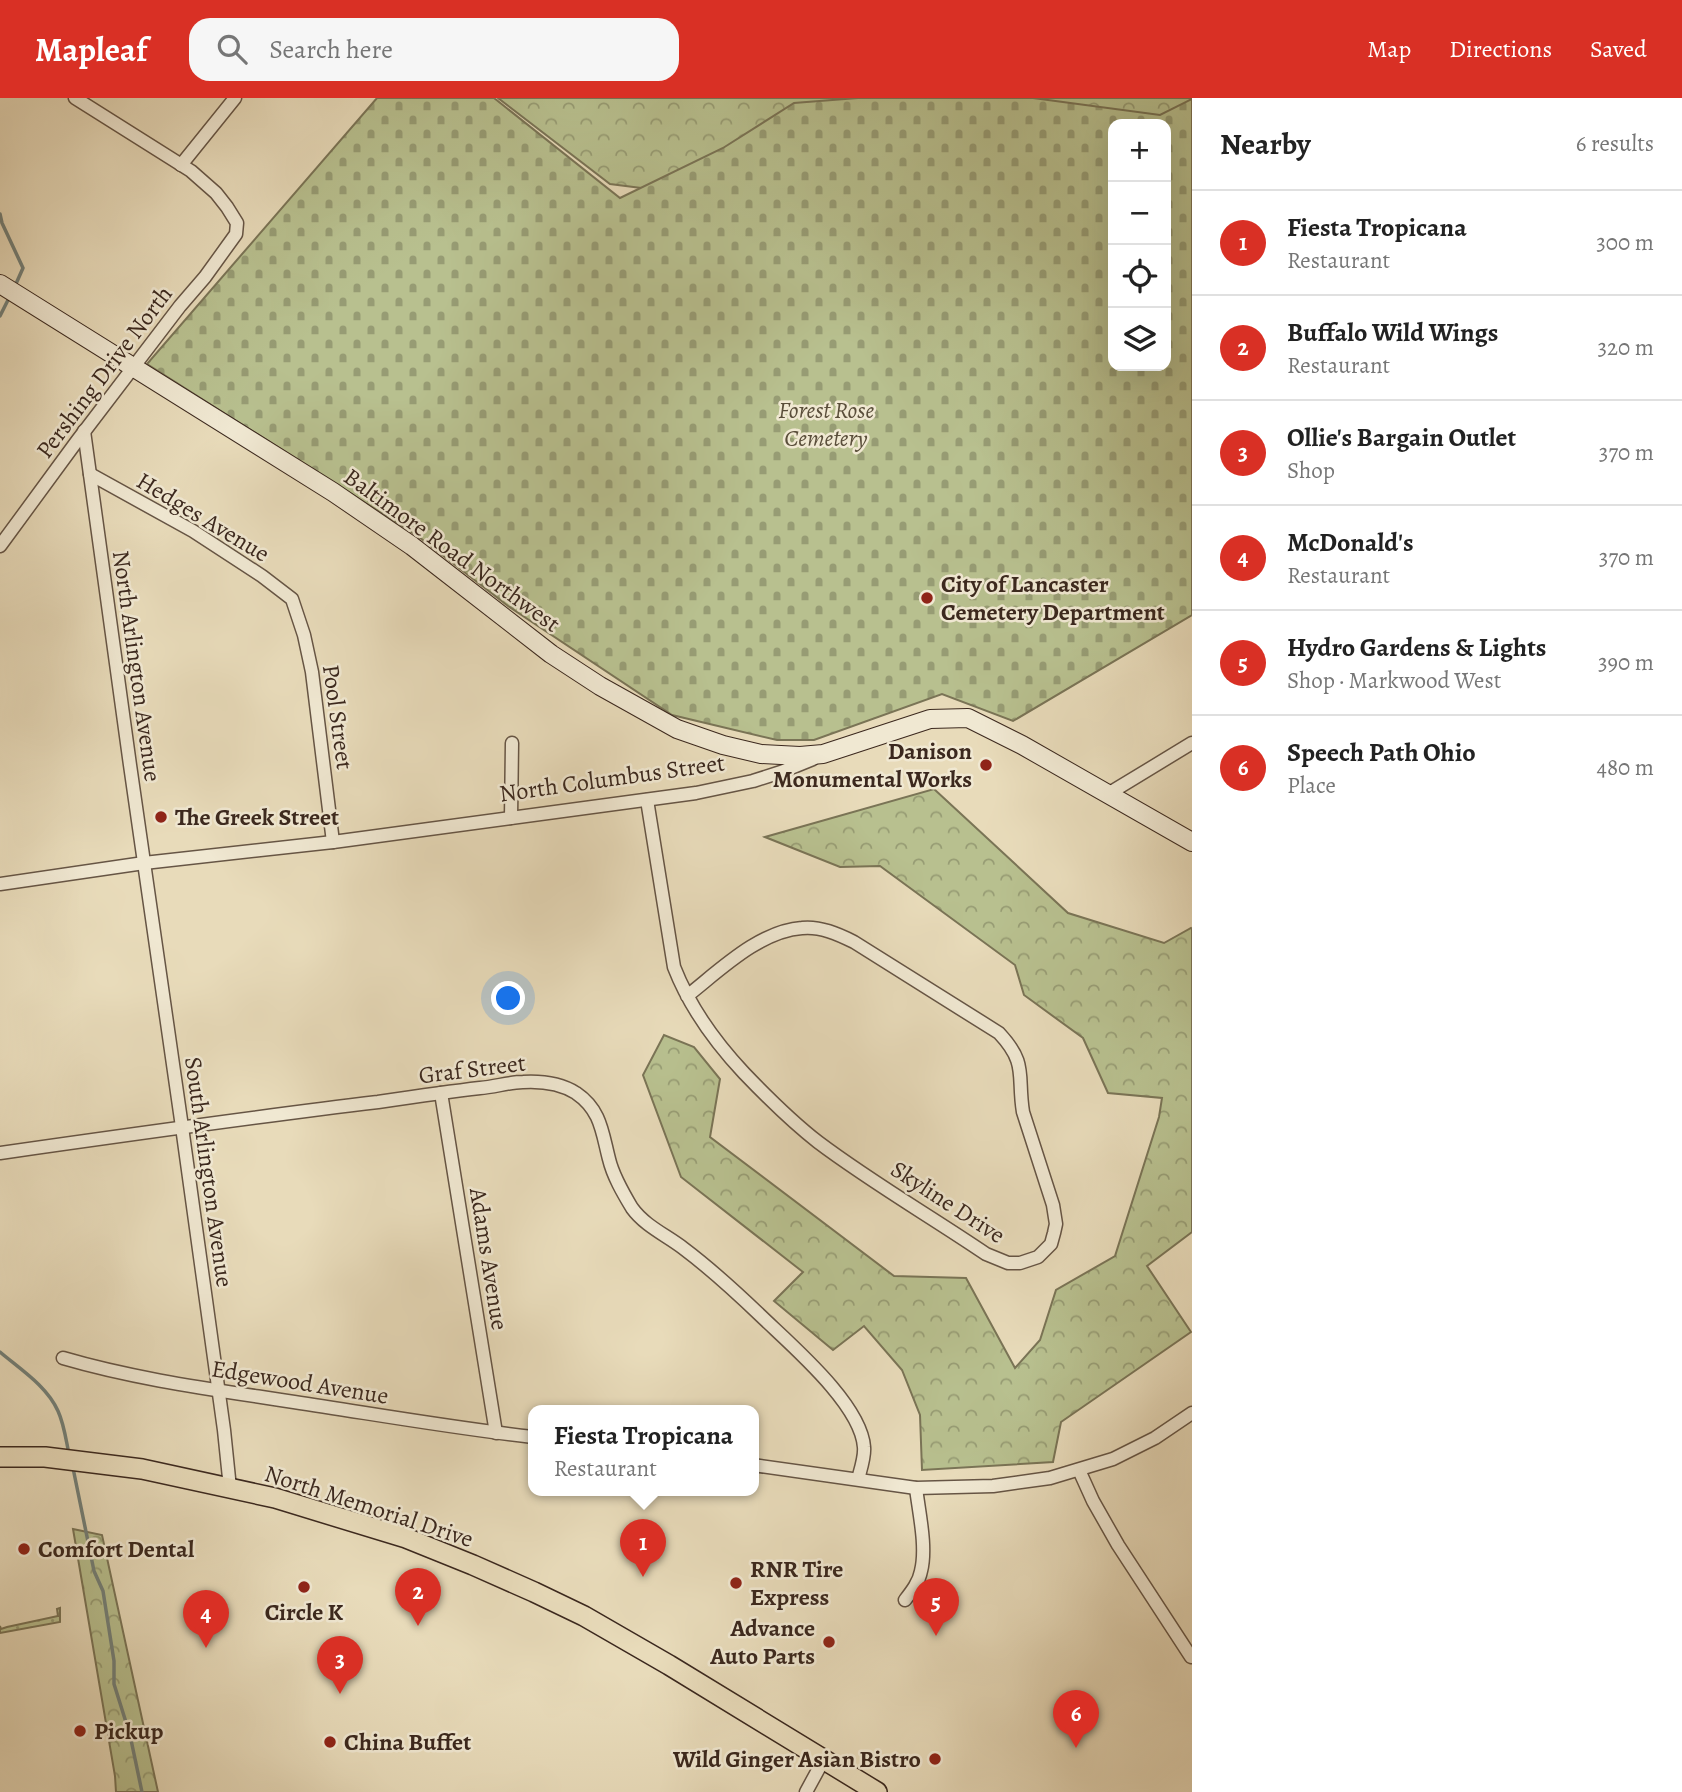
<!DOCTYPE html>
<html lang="en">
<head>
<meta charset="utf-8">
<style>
	body { margin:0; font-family:Alegreya,serif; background:#f6f6f6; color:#222 }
	.controls { position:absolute; right:21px; top:21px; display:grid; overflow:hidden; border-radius:14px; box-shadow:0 7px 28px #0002 }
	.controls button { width:63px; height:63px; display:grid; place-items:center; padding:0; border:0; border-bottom:2px solid #e0e0e0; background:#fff; color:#222; font:35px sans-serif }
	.you { position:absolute; left:509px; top:901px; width:24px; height:24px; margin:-18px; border:5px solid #fff; border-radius:50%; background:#1a73e8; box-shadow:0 0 0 10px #1a73e833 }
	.badge { display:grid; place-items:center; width:46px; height:46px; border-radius:50%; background:#d93025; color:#fff; font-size:23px; font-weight:700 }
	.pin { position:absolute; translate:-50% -58px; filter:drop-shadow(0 2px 4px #0008) }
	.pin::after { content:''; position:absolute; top:37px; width:24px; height:21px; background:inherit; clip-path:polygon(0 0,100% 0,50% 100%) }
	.popup { position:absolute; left:528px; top:1307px; width:231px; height:91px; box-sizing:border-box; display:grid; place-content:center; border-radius:14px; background:#fff; filter:drop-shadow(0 2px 5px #0005); font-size:23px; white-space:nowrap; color:#767676 }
	.popup b { font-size:26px; color:#222 }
	.popup::after { content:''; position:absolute; left:50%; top:100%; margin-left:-14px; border:14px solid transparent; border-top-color:#fff }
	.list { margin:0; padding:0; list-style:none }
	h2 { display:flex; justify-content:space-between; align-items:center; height:91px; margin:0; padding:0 28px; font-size:30px }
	h2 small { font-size:23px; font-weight:400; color:#767676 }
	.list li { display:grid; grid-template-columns:46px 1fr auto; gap:21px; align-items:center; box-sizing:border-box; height:105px; padding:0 28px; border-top:2px solid #e0e0e0 }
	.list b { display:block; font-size:26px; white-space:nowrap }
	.list p { margin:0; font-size:23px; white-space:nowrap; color:#767676 }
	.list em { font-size:23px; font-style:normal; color:#767676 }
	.icon { flex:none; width:38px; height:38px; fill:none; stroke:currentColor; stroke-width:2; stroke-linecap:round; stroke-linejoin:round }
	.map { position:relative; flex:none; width:1192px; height:1694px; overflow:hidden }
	header { display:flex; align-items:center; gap:42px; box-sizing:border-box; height:98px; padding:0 35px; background:#d93025; color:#fff }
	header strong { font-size:33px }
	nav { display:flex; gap:38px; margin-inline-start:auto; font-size:24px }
	.search { width:490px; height:63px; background:#f6f6f6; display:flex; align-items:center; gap:18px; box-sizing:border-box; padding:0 24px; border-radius:21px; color:#767676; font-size:26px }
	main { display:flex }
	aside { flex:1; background:#fff }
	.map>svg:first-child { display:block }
	.grass { fill:url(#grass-dots); stroke:#7a7456; stroke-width:2 }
	.forest { fill:url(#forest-crowns); stroke:#7a7456; stroke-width:2 }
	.cemetery { fill:url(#cemetery-stones); stroke:#7a7456; stroke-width:2; fill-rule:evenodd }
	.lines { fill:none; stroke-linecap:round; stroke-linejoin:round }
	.stream { stroke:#738079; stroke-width:3.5 }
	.street-casing { stroke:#665545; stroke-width:15 }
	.secondary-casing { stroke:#3b281e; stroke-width:20 }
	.primary-casing { stroke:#3b281e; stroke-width:22 }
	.street { stroke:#f0e8d2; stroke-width:12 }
	.secondary { stroke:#f0e8d2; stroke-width:18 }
	.primary { stroke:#e8dbba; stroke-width:19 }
	.poi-dot { fill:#8f2418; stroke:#f0e8d2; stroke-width:2.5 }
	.labels { text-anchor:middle; stroke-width:5; stroke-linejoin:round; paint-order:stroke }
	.street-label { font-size:24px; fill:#3b281e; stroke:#f0e8d2 }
	.park-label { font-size:24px; font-style:italic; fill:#5a4e3a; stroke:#f0e8d2 }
	.poi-label { font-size:24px; font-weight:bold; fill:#3b281e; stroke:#f0e8d2; text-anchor:start }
</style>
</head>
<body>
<header>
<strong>Mapleaf</strong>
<div class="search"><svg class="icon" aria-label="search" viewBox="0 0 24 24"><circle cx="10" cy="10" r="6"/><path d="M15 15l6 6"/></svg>Search here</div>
<nav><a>Map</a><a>Directions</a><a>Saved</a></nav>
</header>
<main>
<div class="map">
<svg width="1192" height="1694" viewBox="0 0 1192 1694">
	<defs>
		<pattern id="grass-dots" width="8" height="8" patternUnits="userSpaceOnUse" patternTransform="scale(1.75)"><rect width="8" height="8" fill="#b8c08f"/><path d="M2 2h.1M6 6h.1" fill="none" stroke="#979c74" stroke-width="1.8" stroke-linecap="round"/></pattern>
		<pattern id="forest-crowns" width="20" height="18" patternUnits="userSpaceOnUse" patternTransform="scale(1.75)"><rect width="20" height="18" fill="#b8c08f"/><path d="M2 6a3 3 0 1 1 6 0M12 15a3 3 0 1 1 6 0" fill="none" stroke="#979c74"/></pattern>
		<pattern id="cemetery-stones" width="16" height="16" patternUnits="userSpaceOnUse" patternTransform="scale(1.75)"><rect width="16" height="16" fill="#b8c08f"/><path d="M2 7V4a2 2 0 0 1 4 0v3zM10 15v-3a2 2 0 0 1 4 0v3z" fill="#979c74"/></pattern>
	</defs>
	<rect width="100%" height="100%" fill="#e8dbba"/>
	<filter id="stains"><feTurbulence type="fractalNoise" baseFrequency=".00286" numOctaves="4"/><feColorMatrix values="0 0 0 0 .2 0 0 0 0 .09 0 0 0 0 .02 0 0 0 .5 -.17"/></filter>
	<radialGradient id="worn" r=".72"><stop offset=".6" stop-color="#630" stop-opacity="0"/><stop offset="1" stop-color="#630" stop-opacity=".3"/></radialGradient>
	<!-- grass -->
	<polygon class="grass" points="60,1510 60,1524 0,1535 0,1528 1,1531 7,1529 58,1518 57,1511"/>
	<!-- forest -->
	<g class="forest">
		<polygon points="498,0 956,0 657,92 610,86"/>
		<polygon points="956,0 1192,0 1192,12 1113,26"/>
		<polygon points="934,691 1068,815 1164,845 1191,830 1192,831 1192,1134 1147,1168 1191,1234 1061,1324 1053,1364 922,1372 920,1317 902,1272 864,1228 833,1252 774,1203 803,1174 681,1079 643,977 664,937 694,949 720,981 710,1039 894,1178 966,1180 1015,1270 1040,1242 1056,1192 1115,1158 1159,1019 1162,1000 1108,995 1083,940 1024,897 1015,867 880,768 840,769 765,739"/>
		<polygon points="73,1431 102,1437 158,1694 116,1694 115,1678"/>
	</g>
	<!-- cemetery -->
	<path class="cemetery" d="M377,0h117l126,100 103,-50 71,-45 64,-5h175l127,17 32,-16v516l-179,106 -71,-27 -128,46h-37l-105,-25 -164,-109 -89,-69 -272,-173zM1113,26h53v242h-53z"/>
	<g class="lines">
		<!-- stream -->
		<g class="stream">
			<polyline points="0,116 2,125 23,170 15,188"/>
			<polyline points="0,218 10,198"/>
			<path d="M0,1254c20,17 47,34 58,59 6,13 8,29 11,43"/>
			<polyline points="73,1370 94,1473 103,1493 114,1563 114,1586 130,1637 142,1694"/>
		</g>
		<defs>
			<g id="street">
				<polyline points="181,67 235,0"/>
				<polyline points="84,333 130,667 182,1029 224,1332 230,1390"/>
				<polyline points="90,376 193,433 262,478 292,501 304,537 312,574 333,744"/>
				<polyline points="0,448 77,343 180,208 205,179 236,136 237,125 227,109 216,95 191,73 75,0"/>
				<polyline points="1108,696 1192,645"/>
				<path d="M647,702l27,167c16,41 40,74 70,106 23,24 47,48 74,69 53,40 112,74 168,112l22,9h12l18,-6 13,-13 3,-11 2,-9 -3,-19 -30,-93c-6,-37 5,-48 -24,-79l-145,-91c-16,-8 -34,-16 -52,-14 -43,3 -83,43 -115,68"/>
				<polyline points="511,720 512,645"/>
				<polyline points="0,786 144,765 333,744 696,695 753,683 781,674 813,661"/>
				<polyline points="441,995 496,1335"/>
				<path d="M0,1055c126,-18 252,-36 378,-51 34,-5 68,-10 102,-14 15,-1 29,-6 43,-6 18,-1 37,1 53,11 25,17 26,39 33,66 4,17 14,34 23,49 13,18 34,27 51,40 28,21 53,44 78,68 30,29 100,88 103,131 1,10 -3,21 -6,32"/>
				<path d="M63,1260c75,22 154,32 231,44 80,12 159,26 239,35"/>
				<polyline points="753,1367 916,1390 993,1388 1050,1380 1113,1361 1155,1340 1192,1315"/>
				<polyline points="1079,1372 1093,1403 1118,1447 1191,1559"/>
				<path d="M905,1502c7,-9 14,-18 16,-29 6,-24 -2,-58 -5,-83"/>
				<polyline points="806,1694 824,1661"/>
			</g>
			<polyline id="secondary" points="0,186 333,394 412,448 551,556 600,588 677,631 723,647 761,656 800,658 823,656 930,621 968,620 1022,647 1192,744"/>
			<polyline id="primary" points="0,1359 45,1359 142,1371 275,1400 406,1440 473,1467 534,1494 584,1518 669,1567 877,1694"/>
		</defs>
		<!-- street casing -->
		<use href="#street" class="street-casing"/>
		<!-- secondary casing -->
		<use href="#secondary" class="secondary-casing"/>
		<!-- primary casing -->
		<use href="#primary" class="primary-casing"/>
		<!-- street -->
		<use href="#street" class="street"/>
		<!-- secondary -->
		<use href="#secondary" class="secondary"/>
		<!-- primary -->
		<use href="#primary" class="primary"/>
	</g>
	<!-- markers -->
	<g class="poi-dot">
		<circle cx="927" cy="500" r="7"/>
		<circle cx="986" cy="667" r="7"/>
		<circle cx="161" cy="719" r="7"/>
		<circle cx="24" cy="1451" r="7"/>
		<circle cx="736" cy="1485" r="7"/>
		<circle cx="304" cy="1489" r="7"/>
		<circle cx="829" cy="1544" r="7"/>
		<circle cx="80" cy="1633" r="7"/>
		<circle cx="330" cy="1644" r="7"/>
		<circle cx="935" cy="1661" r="7"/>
	</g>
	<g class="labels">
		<!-- street labels -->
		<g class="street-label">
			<text transform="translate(104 274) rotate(-53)" y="8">Pershing Drive North</text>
			<text transform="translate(203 419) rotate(31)" y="8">Hedges Avenue</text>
			<text transform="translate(452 452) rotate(36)" y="8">Baltimore Road Northwest</text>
			<text transform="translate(137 568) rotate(82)" y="8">North Arlington Avenue</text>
			<text transform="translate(338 619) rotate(82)" y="8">Pool Street</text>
			<text transform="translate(612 680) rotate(-8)" y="8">North Columbus Street</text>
			<text transform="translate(472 971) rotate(-7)" y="8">Graf Street</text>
			<text transform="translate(209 1074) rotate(82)" y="8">South Arlington Avenue</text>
			<text transform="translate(948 1104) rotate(33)" y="8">Skyline Drive</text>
			<text transform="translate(489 1161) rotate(81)" y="8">Adams Avenue</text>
			<text transform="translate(300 1284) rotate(9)" y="8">Edgewood Avenue</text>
			<text transform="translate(369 1408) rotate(18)" y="8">North Memorial Drive</text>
		</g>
		<!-- park labels -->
		<g class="park-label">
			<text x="826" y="320">Forest Rose<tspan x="826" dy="28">Cemetery</tspan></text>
		</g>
		<!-- poi labels -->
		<g class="poi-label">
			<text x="941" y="494">City of Lancaster<tspan x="941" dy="28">Cemetery Department</tspan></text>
			<text x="972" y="661" text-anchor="end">Danison<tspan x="972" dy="28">Monumental Works</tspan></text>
			<text x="175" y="727">The Greek Street</text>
			<text x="38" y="1459">Comfort Dental</text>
			<text x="750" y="1479">RNR Tire<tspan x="750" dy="28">Express</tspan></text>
			<text x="304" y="1522" text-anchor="middle">Circle K</text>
			<text x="815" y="1538" text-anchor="end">Advance<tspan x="815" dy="28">Auto Parts</tspan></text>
			<text x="94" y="1641">Pickup</text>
			<text x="344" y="1652">China Buffet</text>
			<text x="921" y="1669" text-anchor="end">Wild Ginger Asian Bistro</text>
		</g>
	</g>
	<rect width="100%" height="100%" filter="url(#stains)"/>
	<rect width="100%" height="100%" fill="url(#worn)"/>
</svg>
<div class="controls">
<button>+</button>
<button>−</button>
<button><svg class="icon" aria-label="locate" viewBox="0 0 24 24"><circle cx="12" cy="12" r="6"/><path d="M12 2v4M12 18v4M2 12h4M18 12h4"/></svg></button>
<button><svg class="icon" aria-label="layers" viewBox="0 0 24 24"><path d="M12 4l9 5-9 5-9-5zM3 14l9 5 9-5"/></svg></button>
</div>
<div class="you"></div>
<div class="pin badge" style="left:643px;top:1479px">1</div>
<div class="popup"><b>Fiesta Tropicana</b>Restaurant</div>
<div class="pin badge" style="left:418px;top:1528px">2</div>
<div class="pin badge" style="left:340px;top:1596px">3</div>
<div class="pin badge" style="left:206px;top:1550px">4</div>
<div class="pin badge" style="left:936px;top:1538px">5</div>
<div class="pin badge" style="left:1076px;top:1650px">6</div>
</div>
<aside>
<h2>Nearby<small>6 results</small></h2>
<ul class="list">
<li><span class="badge">1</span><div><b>Fiesta Tropicana</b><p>Restaurant</p></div><em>300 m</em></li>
<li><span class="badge">2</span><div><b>Buffalo Wild Wings</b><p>Restaurant</p></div><em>320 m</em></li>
<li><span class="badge">3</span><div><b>Ollie's Bargain Outlet</b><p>Shop</p></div><em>370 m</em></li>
<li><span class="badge">4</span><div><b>McDonald's</b><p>Restaurant</p></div><em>370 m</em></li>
<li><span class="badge">5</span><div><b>Hydro Gardens &amp; Lights</b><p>Shop · Markwood West</p></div><em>390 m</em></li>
<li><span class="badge">6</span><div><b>Speech Path Ohio</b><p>Place</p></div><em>480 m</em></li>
</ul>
</aside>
</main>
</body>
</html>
